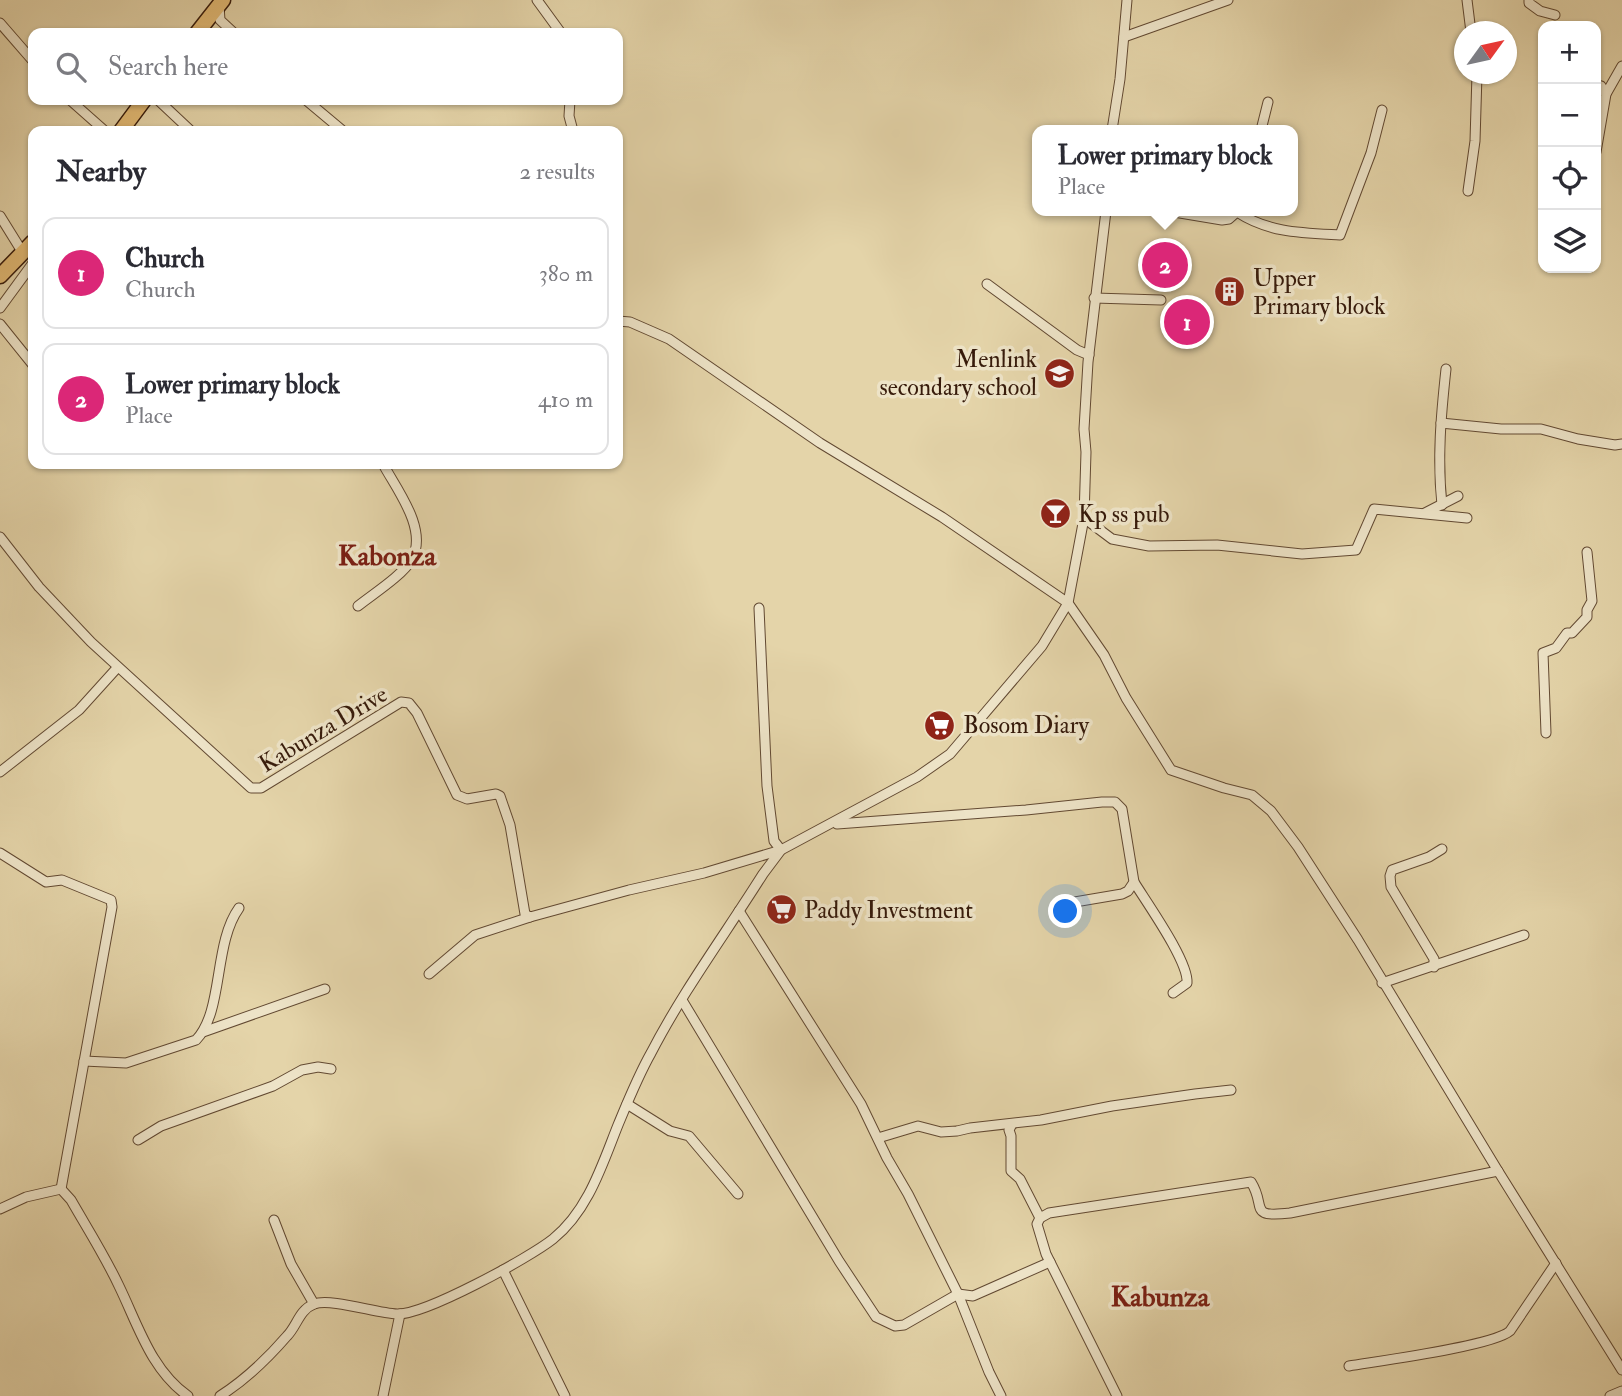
<!DOCTYPE html>
<html lang="en">
<head>
<meta charset="utf-8">
<style>
	body { margin:0; font-family:"IM FELL Double Pica",serif; background:#f7f7f7; color:#2b2b33 }
	.controls { position:absolute; right:21px; top:21px; display:grid; overflow:hidden; border-radius:14px; box-shadow:0 2px 5px #0004 }
	.controls button { width:63px; height:63px; display:grid; place-items:center; padding:0; border:0; border-bottom:2px solid #e1e1e2; background:#fff; color:#2b2b33; font:35px sans-serif }
	.compass { position:absolute; left:1454px; top:21px; width:63px; height:63px; border-radius:50%; background:#fff; box-shadow:0 2px 5px #0004; rotate:57deg }
	.you { position:absolute; left:1066px; top:912px; width:24px; height:24px; margin:-18px; border:5px solid #fff; border-radius:50%; background:#1a73e8; box-shadow:0 0 0 10px #1a73e833 }
	.badge { display:grid; place-items:center; width:46px; height:46px; border-radius:50%; background:#db2777; color:#fff; font-size:23px; font-weight:700 }
	.pin { position:absolute; translate:-50% -50%; border:4px solid #fff; box-shadow:0 2px 7px #0006 }
	.popup { position:absolute; left:1032px; top:125px; width:266px; height:91px; box-sizing:border-box; display:grid; place-content:center; border-radius:14px; background:#fff; filter:drop-shadow(0 2px 5px #0005); font-size:23px; white-space:nowrap; color:#7c7c81 }
	.popup b { font-size:26px; color:#2b2b33 }
	.popup::after { content:''; position:absolute; left:50%; top:100%; margin-left:-14px; border:14px solid transparent; border-top-color:#fff }
	.list { margin:0; padding:0; list-style:none }
	h2 { display:flex; justify-content:space-between; align-items:center; height:91px; margin:0; padding:0 28px; font-size:30px }
	h2 small { font-size:23px; font-weight:400; color:#7c7c81 }
	.list li { display:grid; grid-template-columns:46px 1fr auto; gap:21px; align-items:center; box-sizing:border-box; height:112px; margin:0 14px 14px; padding:0 14px; border:2px solid #e1e1e2; border-radius:14px }
	.list b { display:block; font-size:26px; white-space:nowrap }
	.list p { margin:0; font-size:23px; white-space:nowrap; color:#7c7c81 }
	.list em { font-size:23px; font-style:normal; color:#7c7c81 }
	.icon { flex:none; width:38px; height:38px; fill:none; stroke:currentColor; stroke-width:2; stroke-linecap:round; stroke-linejoin:round }
	.map { position:relative; flex:none; width:1622px; height:1396px; overflow:hidden }
	.search { position:absolute; background:#fff; box-shadow:0 2px 5px #0004; left:28px; top:28px; width:595px; height:77px; display:flex; align-items:center; gap:18px; box-sizing:border-box; padding:0 24px; border-radius:14px; color:#7c7c81; font-size:26px }
	.panel { position:absolute; background:#fff; box-shadow:0 2px 5px #0004; left:28px; top:126px; width:595px; height:343px; border-radius:14px }
	.map>svg:first-child { display:block }
	.lines { fill:none; stroke-linecap:round; stroke-linejoin:round }
	.street-casing { stroke:#624932; stroke-width:11 }
	.primary-casing { stroke:#371b0b; stroke-width:17 }
	.street { stroke:#ede3c7; stroke-width:9 }
	.primary { stroke:#e2ba74; stroke-width:14 }
	.labels { text-anchor:middle; stroke-width:7; stroke-linejoin:round; paint-order:stroke }
	.poi-label { font-size:24px; fill:#371b0b; stroke:#ede3c7; text-anchor:start }
	.street-label { font-size:24px; fill:#371b0b; stroke:#ede3c7 }
	.quarter-label { font-size:28px; font-weight:bold; fill:#7a1f14; stroke:#ede3c7 }
</style>
</head>
<body>
<div class="map">
<svg width="1622" height="1396" viewBox="0 0 1622 1396">
	<rect width="100%" height="100%" fill="#e4d4a9"/>
	<filter id="stains"><feTurbulence type="fractalNoise" baseFrequency=".00286" numOctaves="4"/><feColorMatrix values="0 0 0 0 .2 0 0 0 0 .09 0 0 0 0 .02 0 0 0 .5 -.17"/></filter>
	<radialGradient id="worn" r=".72"><stop offset=".6" stop-color="#630" stop-opacity="0"/><stop offset="1" stop-color="#630" stop-opacity=".3"/></radialGradient>
	<g class="lines">
		<defs>
			<g id="street">
				<polyline points="537,0 561,33"/>
				<polyline points="1467,0 1471,32"/>
				<polyline points="1529,0 1529,3 1540,11 1555,15"/>
				<polyline points="219,6 220,20 234,33"/>
				<polyline points="0,23 33,61"/>
				<polyline points="1124,37 1228,0"/>
				<polyline points="1596,85 1601,86 1606,94"/>
				<polyline points="70,100 105,131"/>
				<polyline points="158,100 191,131"/>
				<polyline points="306,100 343,131"/>
				<polyline points="570,100 569,116 573,131"/>
				<polyline points="1112,130 1120,79 1127,0"/>
				<polyline points="1261,130 1268,102"/>
				<polyline points="1596,152 1606,94 1622,66"/>
				<polyline points="1468,191 1475,141 1477,74"/>
				<polyline points="1168,211 1222,220 1229,219 1238,211"/>
				<path d="M1237,212c32,21 65,21 103,23l31,-82 11,-43"/>
				<polyline points="0,216 23,253"/>
				<polyline points="987,284 1077,350 1089,355"/>
				<polyline points="1094,298 1161,300"/>
				<polyline points="0,308 33,263"/>
				<polyline points="618,321 630,322 669,339 820,443 942,517 1068,603 1104,655 1126,698 1171,770 1224,788 1252,795 1271,811 1298,847 1358,940 1498,1171 1622,1370"/>
				<polyline points="0,324 33,365"/>
				<polyline points="1441,423 1501,429 1541,429 1578,439 1615,445 1622,444"/>
				<path d="M1442,505c-5,-46 -1,-90 4,-136"/>
				<polyline points="1425,513 1458,496"/>
				<polyline points="1084,518 1112,539 1149,546 1217,545 1302,554 1356,550 1374,509 1467,518"/>
				<polyline points="0,537 39,587 91,642 251,788 261,788 401,702 409,703 417,713 457,795 467,799 496,794 500,796 510,825 525,914 530,917 629,890 704,873 781,850 774,841 767,786 759,608"/>
				<path d="M358,606c15,-12 45,-31 54,-47 16,-30 -15,-69 -29,-95"/>
				<polyline points="1546,733 1543,653 1556,648 1567,633 1572,633 1587,617 1587,610 1592,601 1587,552"/>
				<polyline points="0,772 79,710 117,668"/>
				<polyline points="837,824 1026,810 1102,802 1115,802 1122,809 1134,882 1128,891 1122,894 1057,905"/>
				<polyline points="0,853 46,882 62,880 111,900 112,907 61,1189"/>
				<path d="M1134,882c13,21 55,80 53,101l-14,10"/>
				<polyline points="739,911 861,1104 887,1158 908,1194 958,1294 989,1372 1001,1396"/>
				<polyline points="1434,967 1434,959 1391,887 1390,876 1392,870 1429,857 1442,849"/>
				<polyline points="429,974 475,935 530,917"/>
				<polyline points="1382,983 1524,935"/>
				<polyline points="682,1000 839,1261 876,1317 895,1326 904,1325 958,1294 973,1296 1050,1262"/>
				<polyline points="203,1032 325,989"/>
				<path d="M84,1061l42,2 70,-23c28,-29 17,-96 43,-132"/>
				<polyline points="627,1104 670,1131 689,1136 738,1194"/>
				<polyline points="1012,1124 1009,1130 1011,1136 1011,1171 1020,1179 1040,1218"/>
				<polyline points="878,1138 918,1126 941,1132 957,1131 970,1128 1041,1120 1112,1106 1195,1094 1231,1090"/>
				<polyline points="138,1140 161,1126 273,1086 302,1070 318,1067 331,1069"/>
				<path d="M61,1189l10,11c16,28 34,56 48,86 19,39 32,84 69,110"/>
				<polyline points="0,1209 26,1197 61,1189"/>
				<polyline points="274,1220 291,1264 314,1304"/>
				<polyline points="503,1270 565,1396"/>
				<path d="M1349,1366c30,-5 144,-20 161,-35l46,-68"/>
				<path d="M220,1396c25,-16 48,-38 67,-60 10,-10 12,-26 27,-32 17,-6 62,9 83,10 28,1 132,-56 156,-75 35,-28 49,-74 65,-114 10,-24 20,-49 33,-72 32,-62 75,-120 112,-179l18,-24 136,-73 33,-23 92,-108 26,-43 16,-85 2,-66 -2,-23 4,-67 18,-151"/>
				<polyline points="383,1396 400,1314"/>
				<path d="M1117,1396l-71,-142 -9,-30 3,-6 9,-5 202,-31c16,25 -4,36 39,31l208,-42"/>
				<polyline points="1610,1396 1622,1391"/>
			</g>
			<g id="primary">
				<polyline points="197,33 223,0"/>
				<polyline points="121,131 144,100"/>
				<polyline points="0,276 33,242"/>
			</g>
		</defs>
		<!-- street casing -->
		<use href="#street" class="street-casing"/>
		<!-- primary casing -->
		<use href="#primary" class="primary-casing"/>
		<!-- street -->
		<use href="#street" class="street"/>
		<!-- primary -->
		<use href="#primary" class="primary"/>
	</g>
	<!-- icons -->
	<defs>
		<symbol id="building-disc" viewBox="-11 -11 22 22"><circle r="9.5" fill="#8f2418" stroke="#ede3c7"/><path d="M-4-6H4V6H1V3H-1V6H-4ZM-2.5-4.3h1.7v1.8h-1.7ZM.8-4.3h1.7v1.8H.8ZM-2.5-1h1.7V.8h-1.7ZM.8-1h1.7V.8H.8Z" fill="#fff"/></symbol>
		<symbol id="school-disc" viewBox="-11 -11 22 22"><circle r="9.5" fill="#8f2418" stroke="#ede3c7"/><path d="M0-5L7-2L0 1L-7-2ZM-4 1L0 2.5L4 1V4Q0 6-4 4Z" fill="#fff"/></symbol>
		<symbol id="bar-disc" viewBox="-11 -11 22 22"><circle r="9.5" fill="#8f2418" stroke="#ede3c7"/><path d="M-6-5H6L.8 .8V4.5H3.5V6h-7V4.5H-.8V.8Z" fill="#fff"/></symbol>
		<symbol id="supermarket-disc" viewBox="-11 -11 22 22"><circle r="9.5" fill="#8f2418" stroke="#ede3c7"/><path d="M-6-5.5h2.5l.6 2H6L4.5 2H-2.5L-4.4-4H-6ZM-1.5 3.2a1.3 1.3 0 1 0 .1 0ZM3 3.2a1.3 1.3 0 1 0 .1 0Z" fill="#fff"/></symbol>
	</defs>
	<g fill-rule="evenodd">
		<use href="#building-disc" x="1212" y="274" width="35" height="35"/>
		<use href="#school-disc" x="1042" y="356" width="35" height="35"/>
		<use href="#bar-disc" x="1038" y="496" width="35" height="35"/>
		<use href="#supermarket-disc" x="922" y="708" width="35" height="35"/>
		<use href="#supermarket-disc" x="764" y="892" width="35" height="35"/>
	</g>
	<g class="labels">
		<!-- poi labels -->
		<g class="poi-label">
			<text x="1253" y="286">Upper<tspan x="1253" dy="28">Primary block</tspan></text>
			<text x="1037" y="367" text-anchor="end">Menlink<tspan x="1037" dy="28">secondary school</tspan></text>
			<text x="1078" y="522">Kp ss pub</text>
			<text x="963" y="733">Bosom Diary</text>
			<text x="804" y="918">Paddy Investment</text>
		</g>
		<!-- street labels -->
		<g class="street-label">
			<text transform="translate(323 729) rotate(-31)" y="8">Kabunza Drive</text>
		</g>
		<!-- quarter labels -->
		<g class="quarter-label">
			<text x="387" y="565">Kabonza</text>
			<text x="1160" y="1306">Kabunza</text>
		</g>
	</g>
	<rect width="100%" height="100%" filter="url(#stains)"/>
	<rect width="100%" height="100%" fill="url(#worn)"/>
</svg>
<div class="controls">
<button>+</button>
<button>−</button>
<button><svg class="icon" aria-label="locate" viewBox="0 0 24 24"><circle cx="12" cy="12" r="6"/><path d="M12 2v4M12 18v4M2 12h4M18 12h4"/></svg></button>
<button><svg class="icon" aria-label="layers" viewBox="0 0 24 24"><path d="M12 4l9 5-9 5-9-5zM3 14l9 5 9-5"/></svg></button>
</div>
<svg class="compass" viewBox="-18 -18 36 36"><path d="M0-13l5 13h-10z" fill="#e53935"/><path d="M0 13l5-13h-10z" fill="#7c7c81"/></svg>
<div class="you"></div>
<div class="pin badge" style="left:1187px;top:322px">1</div>
<div class="pin badge" style="left:1165px;top:265px">2</div>
<div class="popup"><b>Lower primary block</b>Place</div>
<div class="search"><svg class="icon" aria-label="search" viewBox="0 0 24 24"><circle cx="10" cy="10" r="6"/><path d="M15 15l6 6"/></svg>Search here</div>
<section class="panel">
<h2>Nearby<small>2 results</small></h2>
<ul class="list">
<li><span class="badge">1</span><div><b>Church</b><p>Church</p></div><em>380 m</em></li>
<li><span class="badge">2</span><div><b>Lower primary block</b><p>Place</p></div><em>410 m</em></li>
</ul>
</section>
</div>
</body>
</html>
